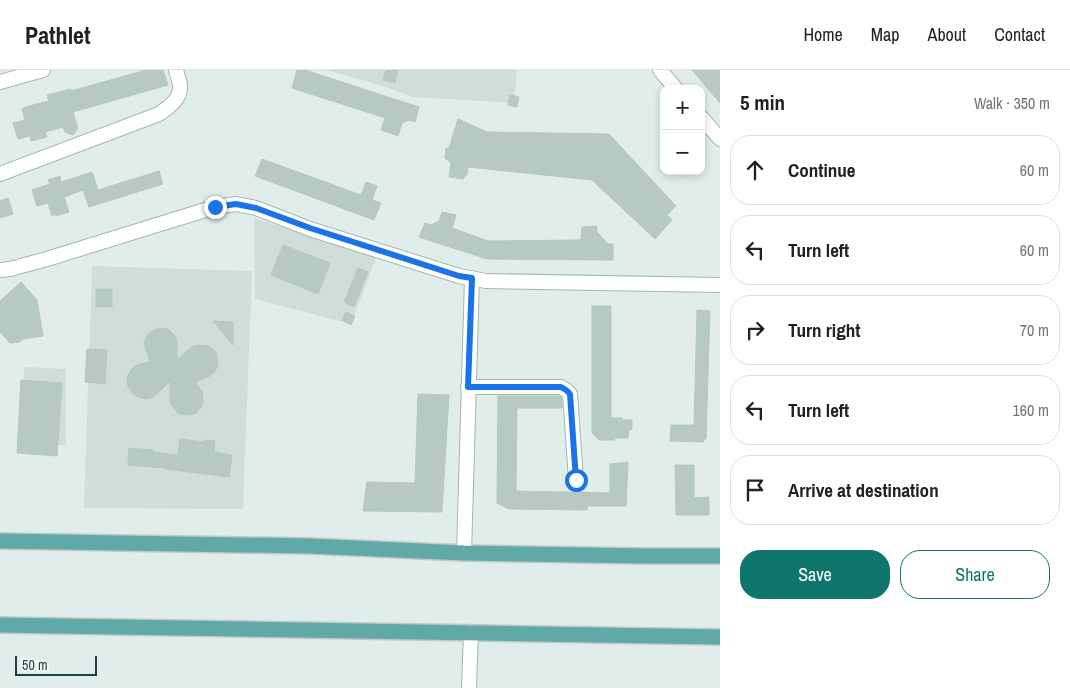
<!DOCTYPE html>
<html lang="en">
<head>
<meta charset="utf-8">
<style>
	body { margin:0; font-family:"Archivo Narrow",sans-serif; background:#f2f2f2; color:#202124 }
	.controls { position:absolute; right:15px; top:15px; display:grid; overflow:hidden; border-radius:10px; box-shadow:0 2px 8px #0003 }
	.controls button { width:45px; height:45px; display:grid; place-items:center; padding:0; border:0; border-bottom:1px solid #e0e0e0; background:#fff; color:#202124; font:25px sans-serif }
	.scale { position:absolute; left:15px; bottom:12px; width:82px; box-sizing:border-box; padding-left:5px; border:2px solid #1f413f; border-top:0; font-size:14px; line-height:18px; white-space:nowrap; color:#1f413f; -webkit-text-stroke:4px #f2f9f7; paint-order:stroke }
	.stop { position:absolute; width:15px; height:15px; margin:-11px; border:4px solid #1a73e8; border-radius:50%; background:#fff }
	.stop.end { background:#1a73e8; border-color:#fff; box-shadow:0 1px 5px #0008 }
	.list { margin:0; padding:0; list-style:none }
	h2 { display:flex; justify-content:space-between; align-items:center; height:65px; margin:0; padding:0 20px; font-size:21px }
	h2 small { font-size:16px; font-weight:400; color:#757577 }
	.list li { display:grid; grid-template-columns:32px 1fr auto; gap:15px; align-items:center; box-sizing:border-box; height:70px; margin:0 10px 10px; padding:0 10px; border:1px solid #e0e0e0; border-radius:20px }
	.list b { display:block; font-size:19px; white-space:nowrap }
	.list em { font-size:16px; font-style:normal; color:#757577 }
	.actions { display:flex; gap:10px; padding:15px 20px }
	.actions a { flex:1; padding:11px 0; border:1px solid #0f766e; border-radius:20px; text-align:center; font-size:18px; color:#0f766e }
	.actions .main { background:#0f766e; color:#fff }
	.icon { flex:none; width:28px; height:28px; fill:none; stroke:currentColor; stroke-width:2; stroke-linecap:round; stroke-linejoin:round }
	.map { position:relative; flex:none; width:720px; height:618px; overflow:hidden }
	header { display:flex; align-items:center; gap:30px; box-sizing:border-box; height:70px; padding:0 25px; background:#fff; border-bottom:1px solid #e0e0e0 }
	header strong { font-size:24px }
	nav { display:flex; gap:28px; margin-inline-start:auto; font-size:18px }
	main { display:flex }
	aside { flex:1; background:#fff }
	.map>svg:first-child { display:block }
	.built { fill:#cfdedb }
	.building { fill:#b6c9c5; stroke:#b3c8c4 }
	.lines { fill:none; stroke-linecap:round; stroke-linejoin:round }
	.street-casing { stroke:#a3b6b4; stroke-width:16 }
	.primary-casing { stroke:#c0cac9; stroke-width:18 }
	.street { stroke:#fff; stroke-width:14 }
	.primary { stroke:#60a9a7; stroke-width:15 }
	.route { stroke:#1a73e8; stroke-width:6 }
</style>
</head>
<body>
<header>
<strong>Pathlet</strong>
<nav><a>Home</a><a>Map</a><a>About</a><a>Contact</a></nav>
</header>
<main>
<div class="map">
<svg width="720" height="618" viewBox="0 0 720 618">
	<rect width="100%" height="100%" fill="#e1edeb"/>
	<!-- built -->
	<g class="built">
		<polygon points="326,0 517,0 514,33 413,27 380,15"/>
		<polygon points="254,148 376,188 351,254 255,229"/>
		<polygon points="92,196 252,201 243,439 84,438"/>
		<polygon points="24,297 66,299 66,375 24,375"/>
	</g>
	<!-- building -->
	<g class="building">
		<polygon points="146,0 163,0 168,15 73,42 78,58 73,65 65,62 63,57 45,62 47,67 31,71 30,66 18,69 13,53 25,50 22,39 25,38 25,37 49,31 47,25 71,19 71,21"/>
		<polygon points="297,0 305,0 419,37 415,52 410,50 402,53 398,66 381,60 385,48 292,18"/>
		<polygon points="386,0 398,0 395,13 383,10"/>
		<polygon points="692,0 720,0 720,33"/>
		<polygon points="510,25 519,27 517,37 508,35"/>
		<polygon points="458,49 487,62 609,64 676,136 667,145 672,150 655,169 592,110 468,97 467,104 463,109 449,107 451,93 445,88 446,78 449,78"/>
		<polygon points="262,89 361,125 366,112 377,116 372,130 381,133 374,150 255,106"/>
		<polygon points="159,101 163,114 89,137 83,120 64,127 69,142 56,146 56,144 52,146 48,133 37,136 32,120 50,114 48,110 60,106 61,112 92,102 98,120"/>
		<polygon points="8,128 13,144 0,148 0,131"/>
		<polygon points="442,142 456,145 452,158 488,171 581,170 582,157 597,156 597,162 608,174 613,174 613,190 487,189 419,167 425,153 431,155 439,151"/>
		<polygon points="283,175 330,193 318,224 271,205"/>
		<polygon points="358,198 368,202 354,237 344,232"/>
		<polygon points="21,212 37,230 43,266 23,269 20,272 10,273 0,262 0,231"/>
		<rect x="96" y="219" width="16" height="18"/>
		<polygon points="592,236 611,236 611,348 622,348 622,350 632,350 632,359 629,360 628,368 614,368 615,370 599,370 592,363"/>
		<polygon points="697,240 710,241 706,368 703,372 670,371 671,355 694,355"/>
		<polygon points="346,242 355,246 351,255 342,250"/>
		<polygon points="213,251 233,252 233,275"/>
		<polygon points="158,258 168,259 175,266 177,271 177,290 192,277 197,275 208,276 216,282 218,292 217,298 214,302 210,306 195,312 202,321 203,331 202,336 195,344 190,345 179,344 172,336 170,331 170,311 156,325 151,328 145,329 134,325 128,316 127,311 128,305 131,300 135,296 140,294 150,292 145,277 144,272 149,263"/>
		<polygon points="87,279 107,280 105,314 85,312"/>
		<polygon points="21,310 62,313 57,386 17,383"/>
		<polygon points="418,324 449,325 442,442 363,441 367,412 415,413"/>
		<polygon points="498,326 559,326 562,328 562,338 517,338 516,421 610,423 610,394 628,392 626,436 587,436 587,440 509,439 497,433"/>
		<polygon points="180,369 204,372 204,370 215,371 214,382 232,385 229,407 166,399 166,398 128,395 129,378 153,380 153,382 178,385"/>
		<polygon points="675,395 694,395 694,428 709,427 709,445 676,445"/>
	</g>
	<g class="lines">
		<defs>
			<g id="street">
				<polyline points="660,0 676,19"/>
				<polyline points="0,12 43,0"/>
				<polyline points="701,47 720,69"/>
				<path d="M0,104l159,-60c10,-7 22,-15 21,-28 0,-5 -3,-11 -4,-16"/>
				<polyline points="0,200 10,199 47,189 215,137 236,134 256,138 310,159 459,206 486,211 720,215"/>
				<polyline points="468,317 561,317 566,320 570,324 576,410"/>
				<polyline points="464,483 472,208"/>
				<polyline points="469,618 471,562"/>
			</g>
			<g id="primary">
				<polyline points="0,471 310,476 464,483 646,486 720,486"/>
				<polyline points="0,555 720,567"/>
			</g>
		</defs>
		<!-- street casing -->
		<use href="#street" class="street-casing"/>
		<!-- primary casing -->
		<use href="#primary" class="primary-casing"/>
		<!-- street -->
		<use href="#street" class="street"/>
		<!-- primary -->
		<use href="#primary" class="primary"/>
	</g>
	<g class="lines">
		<!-- route -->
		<polyline class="route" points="215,137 236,134 256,138 310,158 459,206 472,208 468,317 561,317 566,320 570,324 576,410"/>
	</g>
</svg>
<div class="controls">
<button>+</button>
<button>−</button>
</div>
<div class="scale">50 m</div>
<div class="stop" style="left:576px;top:410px"></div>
<div class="stop end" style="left:215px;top:137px"></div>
</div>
<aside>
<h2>5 min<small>Walk · 350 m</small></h2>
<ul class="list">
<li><svg class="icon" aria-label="ahead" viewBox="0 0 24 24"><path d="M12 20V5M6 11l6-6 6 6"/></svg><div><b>Continue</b></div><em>60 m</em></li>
<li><svg class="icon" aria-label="left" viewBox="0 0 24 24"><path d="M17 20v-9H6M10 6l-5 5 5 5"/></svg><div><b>Turn left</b></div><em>60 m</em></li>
<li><svg class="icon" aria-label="right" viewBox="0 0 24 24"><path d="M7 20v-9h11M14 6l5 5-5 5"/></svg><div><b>Turn right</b></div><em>70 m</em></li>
<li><svg class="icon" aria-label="left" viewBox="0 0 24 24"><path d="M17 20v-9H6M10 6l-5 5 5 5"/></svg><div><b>Turn left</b></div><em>160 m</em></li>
<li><svg class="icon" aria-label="arrive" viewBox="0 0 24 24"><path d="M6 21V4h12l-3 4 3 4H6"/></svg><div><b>Arrive at destination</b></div></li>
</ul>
<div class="actions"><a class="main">Save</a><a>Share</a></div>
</aside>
</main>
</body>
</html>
